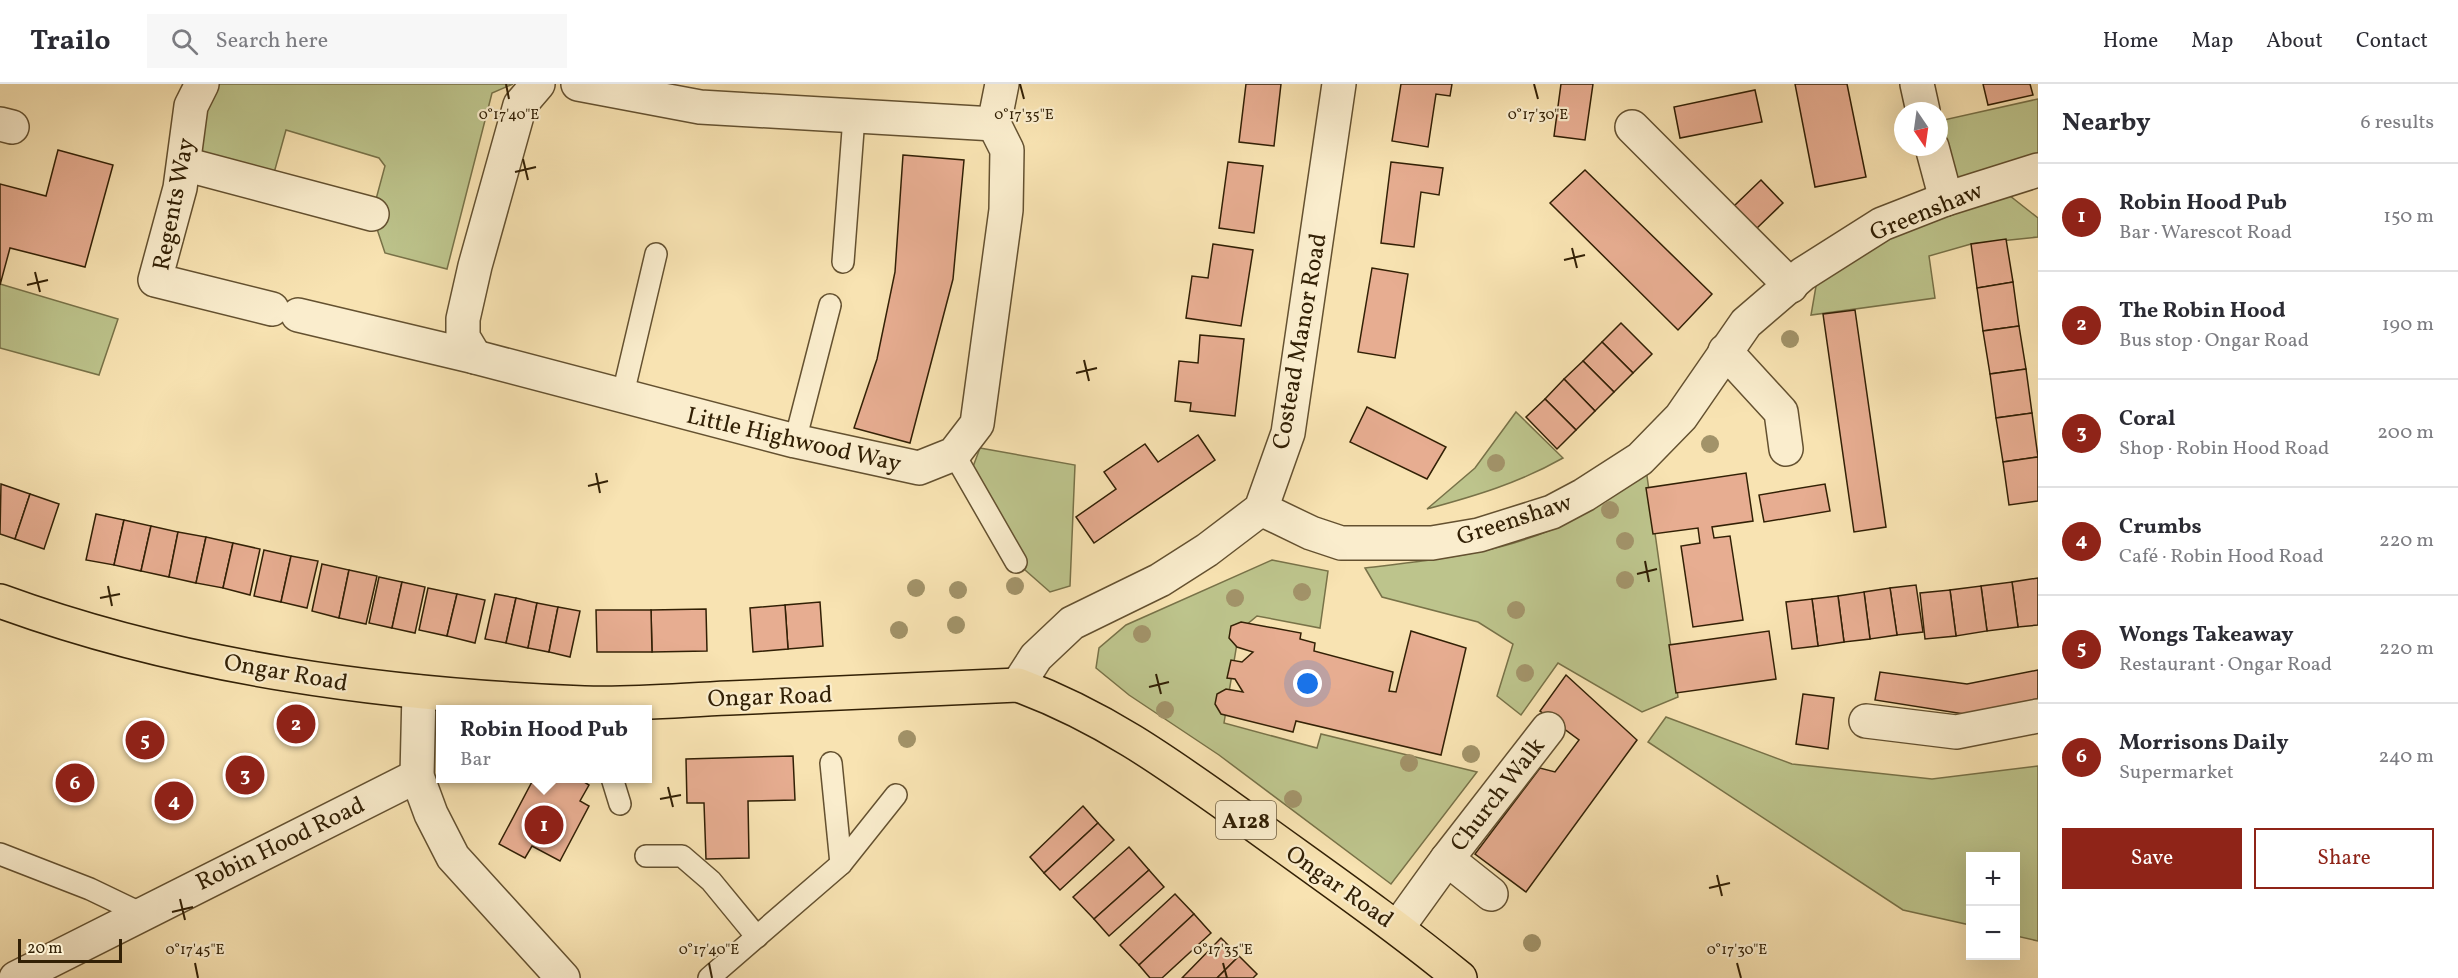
<!DOCTYPE html>
<html lang="en">
<head>
<meta charset="utf-8">
<style>
	body { margin:0; font-family:Vollkorn,serif; background:#f7f7f7; color:#2b2b33 }
	.controls { position:absolute; right:18px; bottom:18px; display:grid; overflow:hidden; border-radius:0px; box-shadow:0 6px 24px #0002 }
	.controls button { width:54px; height:54px; display:grid; place-items:center; padding:0; border:0; border-bottom:2px solid #e1e1e2; background:#fff; color:#2b2b33; font:30px sans-serif }
	.compass { position:absolute; left:1894px; top:18px; width:54px; height:54px; border-radius:50%; background:#fff; box-shadow:0 6px 24px #0002; rotate:167deg }
	.scale { position:absolute; left:18px; bottom:15px; width:104px; box-sizing:border-box; padding-left:6px; border:3px solid #322005; border-top:0; font-size:16px; line-height:21px; white-space:nowrap; color:#322005; -webkit-text-stroke:4px #faedcd; paint-order:stroke }
	.you { position:absolute; left:1308px; top:600px; width:21px; height:21px; margin:-15px; border:4px solid #fff; border-radius:50%; background:#1a73e8; box-shadow:0 0 0 9px #1a73e833 }
	.badge { display:grid; place-items:center; width:39px; height:39px; border-radius:50%; background:#8f2418; color:#fff; font-size:20px; font-weight:700 }
	.pin { position:absolute; translate:-50% -50%; border:3px solid #fff; box-shadow:0 2px 6px #0006 }
	.popup { position:absolute; left:436px; top:621px; width:216px; height:78px; box-sizing:border-box; display:grid; place-content:center; border-radius:0px; background:#fff; filter:drop-shadow(0 2px 4px #0005); font-size:20px; white-space:nowrap; color:#7c7c81 }
	.popup b { font-size:22px; color:#2b2b33 }
	.popup::after { content:''; position:absolute; left:50%; top:100%; margin-left:-12px; border:12px solid transparent; border-top-color:#fff }
	.list { margin:0; padding:0; list-style:none }
	h2 { display:flex; justify-content:space-between; align-items:center; height:78px; margin:0; padding:0 24px; font-size:26px }
	h2 small { font-size:20px; font-weight:400; color:#7c7c81 }
	.list li { display:grid; grid-template-columns:39px 1fr auto; gap:18px; align-items:center; box-sizing:border-box; height:108px; padding:0 24px; border-top:2px solid #e1e1e2 }
	.list b { display:block; font-size:22px; white-space:nowrap }
	.list p { margin:0; font-size:20px; white-space:nowrap; color:#7c7c81 }
	.list em { font-size:20px; font-style:normal; color:#7c7c81 }
	.actions { display:flex; gap:12px; padding:18px 24px }
	.actions a { flex:1; padding:14px 0; border:2px solid #8f2418; border-radius:0px; text-align:center; font-size:21px; color:#8f2418 }
	.actions .main { background:#8f2418; color:#fff }
	.icon { flex:none; width:33px; height:33px; fill:none; stroke:currentColor; stroke-width:2; stroke-linecap:round; stroke-linejoin:round }
	.map { position:relative; flex:none; width:2038px; height:894px; overflow:hidden }
	header { display:flex; align-items:center; gap:36px; box-sizing:border-box; height:84px; padding:0 30px; background:#fff; border-bottom:2px solid #e1e1e2 }
	header strong { font-size:28px }
	nav { display:flex; gap:33px; margin-inline-start:auto; font-size:21px }
	.search { width:420px; height:54px; background:#f7f7f7; display:flex; align-items:center; gap:15px; box-sizing:border-box; padding:0 21px; border-radius:0px; color:#7c7c81; font-size:22px }
	main { display:flex }
	aside { flex:1; background:#fff }
	.map>svg:first-child { display:block }
	.green { fill:#bdc48c; stroke:#787248; stroke-width:1.5 }
	.building { fill:#e7ad91; stroke:#322005; stroke-width:1.5 }
	.lines { fill:none; stroke-linecap:round; stroke-linejoin:round }
	.service-casing { stroke:#645130; stroke-width:24 }
	.minor-casing { stroke:#645130; stroke-width:36 }
	.primary-casing { stroke:#322005; stroke-width:36 }
	.service { stroke:#faedcd; stroke-width:21 }
	.minor { stroke:#faedcd; stroke-width:33 }
	.primary { stroke:#f8e3b2; stroke-width:33 }
	.tree { fill:#a29369 }
	.ticks { fill:none; stroke:#322005; stroke-width:2 }
	.labels { text-anchor:middle; stroke-width:4.5; stroke-linejoin:round; paint-order:stroke }
	.shield { fill:#faedcd; stroke:#6e5e41; stroke-width:1.5 }
	.shield-label { font-size:22px; font-weight:bold; fill:#322005 }
	.street-label { font-size:24px; fill:#322005; stroke:#faedcd }
	.ticks-label { font-size:15px; text-anchor:middle; fill:#322005; stroke:#faedcd; stroke-width:4.5; stroke-linejoin:round; paint-order:stroke }
</style>
</head>
<body>
<header>
<strong>Trailo</strong>
<div class="search"><svg class="icon" aria-label="search" viewBox="0 0 24 24"><circle cx="10" cy="10" r="6"/><path d="M15 15l6 6"/></svg>Search here</div>
<nav><a>Home</a><a>Map</a><a>About</a><a>Contact</a></nav>
</header>
<main>
<div class="map">
<svg width="2038" height="894" viewBox="0 0 2038 894">
	<rect width="100%" height="100%" fill="#f8e3b2"/>
	<filter id="stains"><feTurbulence type="fractalNoise" baseFrequency=".00333" numOctaves="4"/><feColorMatrix values="0 0 0 0 .2 0 0 0 0 .09 0 0 0 0 .02 0 0 0 .5 -.17"/></filter>
	<radialGradient id="worn" r=".72"><stop offset=".6" stop-color="#630" stop-opacity="0"/><stop offset="1" stop-color="#630" stop-opacity=".3"/></radialGradient>
	<!-- green -->
	<g class="green">
		<polygon points="202,0 513,0 492,9 447,185 385,169 372,130 385,82 379,74 286,46 274,89 184,80"/>
		<polygon points="2038,15 2038,86 1995,100 2038,134 2038,153 1971,160 1929,172 1935,214 1811,231 1820,179 1945,115 1939,63 1939,37"/>
		<polygon points="0,200 118,235 99,291 0,264"/>
		<path d="M1516,328l47,46c-44,25 -88,38 -136,51l48,-41z"/>
		<polygon points="980,364 1075,381 1070,502 1050,508 1016,478 968,396"/>
		<path d="M1646,385l32,228 -36,15 -84,-49 -37,52 -24,-19 16,-52 -35,-22 -96,-25 -17,-29c71,-8 144,-15 209,-49 25,-13 49,-34 72,-50z"/>
		<polygon points="1272,476 1328,487 1320,544 1257,532 1239,547 1224,639 1317,664 1321,650 1477,688 1391,800 1219,671 1129,611 1096,584 1099,564 1126,541"/>
		<polygon points="1666,633 1792,680 1932,695 2038,682 2038,857 2016,852 2016,772 1970,772 1970,841 1903,826 1648,658"/>
	</g>
	<!-- building -->
	<g class="building">
		<polygon points="1246,0 1281,0 1274,62 1239,58"/>
		<polygon points="1401,0 1452,0 1450,12 1436,10 1428,63 1392,57"/>
		<polygon points="1561,0 1593,0 1585,56 1554,52"/>
		<polygon points="1795,0 1847,0 1866,93 1815,103"/>
		<polygon points="1983,0 2030,0 2033,11 1988,21"/>
		<polygon points="1755,6 1762,38 1680,54 1674,23"/>
		<polygon points="58,66 113,81 85,183 10,164 0,201 0,100 46,112"/>
		<polygon points="903,71 964,76 953,195 910,359 854,344 877,275 895,188"/>
		<polygon points="1228,78 1263,82 1254,149 1219,144"/>
		<polygon points="1391,78 1443,84 1439,111 1421,108 1414,163 1381,159"/>
		<polygon points="1585,86 1712,210 1678,246 1550,119"/>
		<polygon points="1761,96 1783,119 1756,145 1734,122"/>
		<polygon points="2006,155 2013,198 1977,204 1971,160"/>
		<polygon points="1213,160 1253,166 1241,242 1186,234 1192,192 1208,194"/>
		<polygon points="1372,184 1408,190 1395,274 1358,268"/>
		<polygon points="2013,198 2019,242 1983,247 1977,204"/>
		<polygon points="1855,226 1886,443 1854,448 1823,230"/>
		<polygon points="1621,239 1652,270 1633,289 1602,258"/>
		<polygon points="2019,242 2026,285 1990,290 1983,247"/>
		<polygon points="1200,251 1244,255 1235,332 1190,327 1191,319 1175,317 1179,277 1198,279"/>
		<polygon points="1602,258 1633,289 1614,308 1583,277"/>
		<polygon points="1583,277 1614,308 1595,327 1564,295"/>
		<polygon points="2026,285 2032,329 1996,334 1990,290"/>
		<polygon points="1564,295 1595,327 1576,346 1545,315"/>
		<polygon points="1545,315 1576,346 1557,365 1526,333"/>
		<polygon points="1367,323 1446,363 1427,395 1350,358"/>
		<polygon points="2032,329 2038,373 2003,378 1996,334"/>
		<polygon points="1198,351 1215,376 1094,459 1076,433 1116,405 1104,388 1145,360 1158,378"/>
		<polygon points="2038,373 2038,417 2009,421 2003,378"/>
		<polygon points="1746,389 1753,437 1712,443 1714,454 1730,452 1743,536 1693,543 1681,462 1700,459 1698,444 1653,450 1646,404"/>
		<polygon points="1,400 30,410 15,455 0,450"/>
		<polygon points="1825,400 1830,427 1764,438 1759,411"/>
		<polygon points="30,410 59,420 44,465 15,455"/>
		<polygon points="96,430 124,436 114,481 86,476"/>
		<polygon points="124,436 151,442 141,487 114,481"/>
		<polygon points="151,442 178,448 169,493 141,487"/>
		<polygon points="178,448 206,453 196,499 169,493"/>
		<polygon points="206,453 233,459 223,504 196,499"/>
		<polygon points="233,459 260,465 250,511 223,504"/>
		<polygon points="264,466 291,472 281,518 254,512"/>
		<polygon points="291,472 318,477 307,524 281,518"/>
		<polygon points="322,480 349,486 339,534 312,527"/>
		<polygon points="349,486 377,492 366,540 339,534"/>
		<polygon points="379,493 402,498 392,544 369,539"/>
		<polygon points="2038,494 2038,541 2018,543 2012,498"/>
		<polygon points="402,498 425,503 415,549 392,544"/>
		<polygon points="2012,498 2018,543 1987,547 1981,502"/>
		<polygon points="1916,501 1923,548 1897,551 1890,504"/>
		<polygon points="1981,502 1987,547 1956,552 1950,506"/>
		<polygon points="428,504 457,510 447,552 419,546"/>
		<polygon points="1890,504 1897,551 1870,555 1864,508"/>
		<polygon points="1950,506 1956,552 1925,555 1920,509"/>
		<polygon points="1864,508 1870,555 1844,558 1838,512"/>
		<polygon points="457,510 485,516 475,559 447,552"/>
		<polygon points="495,510 516,514 506,559 485,555"/>
		<polygon points="1838,512 1844,558 1818,562 1812,515"/>
		<polygon points="516,514 537,519 528,564 506,559"/>
		<polygon points="1812,515 1818,562 1792,565 1786,518"/>
		<polygon points="820,518 823,562 788,565 785,521"/>
		<polygon points="537,519 558,523 549,568 528,564"/>
		<polygon points="785,521 788,565 753,568 750,524"/>
		<polygon points="558,523 580,527 570,573 549,568"/>
		<polygon points="706,525 707,567 652,568 651,526"/>
		<polygon points="596,526 651,526 652,568 597,568"/>
		<polygon points="1241,538 1301,549 1300,555 1315,559 1314,567 1393,588 1389,607 1396,608 1411,547 1466,564 1441,671 1296,637 1293,648 1221,630 1215,620 1217,610 1226,605 1243,608 1235,595 1227,594 1231,576 1242,578 1253,568 1237,563 1229,554 1231,542"/>
		<polygon points="1769,547 1776,595 1676,609 1669,561"/>
		<polygon points="2038,586 2038,615 1964,630 1875,616 1880,588 1967,600"/>
		<polygon points="1566,591 1637,656 1526,808 1475,770 1540,684 1555,688 1579,656 1540,627"/>
		<polygon points="1803,610 1834,614 1828,665 1796,660"/>
		<polygon points="793,672 795,716 748,717 749,774 706,775 704,719 687,719 686,675"/>
		<polygon points="534,694 578,694 589,701 580,717 589,722 560,777 532,762 525,774 499,760"/>
		<polygon points="1083,722 1098,739 1044,789 1030,773"/>
		<polygon points="1098,739 1114,756 1060,806 1044,789"/>
		<polygon points="1129,763 1149,786 1094,835 1073,813"/>
		<polygon points="1149,786 1164,803 1109,852 1094,835"/>
		<polygon points="1175,810 1194,830 1139,881 1120,861"/>
		<polygon points="1194,830 1211,849 1162,894 1150,894 1139,881"/>
		<polygon points="1221,854 1239,872 1217,894 1182,894"/>
		<polygon points="1239,872 1257,890 1253,894 1217,894"/>
	</g>
	<g class="lines">
		<defs>
			<g id="service">
				<polyline points="843,178 854,33"/>
				<polyline points="622,314 656,170"/>
				<polyline points="795,357 830,221"/>
				<polyline points="954,370 1016,478"/>
				<polyline points="831,679 841,780"/>
				<polyline points="612,694 620,720"/>
				<polyline points="0,770 90,805 140,829"/>
				<polyline points="646,772 682,772 711,797 757,853"/>
				<polyline points="709,894 841,780 896,711"/>
			</g>
			<g id="minor">
				<polyline points="202,0 191,22 180,104 155,196 272,225"/>
				<polyline points="578,0 700,23 994,40"/>
				<polyline points="1917,0 1923,27"/>
				<polyline points="0,40 12,43"/>
				<polyline points="1632,43 1791,202"/>
				<polyline points="1932,63 1946,115"/>
				<polyline points="184,80 372,130"/>
				<polyline points="298,231 475,273 795,357 919,384 954,370 977,340 1006,126 1007,66 994,40 1002,0"/>
				<polyline points="1725,267 1781,328 1786,365"/>
				<polyline points="475,273 463,253 463,235 475,182 520,21 538,0"/>
				<polyline points="1261,425 1311,449 1341,459 1432,459 1479,451 1552,428 1584,411 1640,375 1681,333 1746,239 1803,190 1882,140 1946,115 2038,86"/>
				<polyline points="1018,601 1036,573 1072,539 1160,496 1207,466 1261,425 1288,349 1339,0"/>
				<polyline points="419,608 417,692 431,730 453,773 563,894"/>
				<polyline points="1866,637 1956,648 2038,632"/>
				<polyline points="1447,775 1491,810"/>
				<polyline points="1398,843 1447,775 1548,645"/>
				<polyline points="16,894 417,692"/>
			</g>
			<path id="primary" d="M0,517c186,68 387,94 584,102 48,2 97,-3 145,-5 96,-4 193,-9 289,-13 92,34 159,85 238,141 69,50 138,98 204,152"/>
		</defs>
		<!-- service casing -->
		<use href="#service" class="service-casing"/>
		<!-- minor casing -->
		<use href="#minor" class="minor-casing"/>
		<!-- primary casing -->
		<use href="#primary" class="primary-casing"/>
		<!-- service -->
		<use href="#service" class="service"/>
		<!-- minor -->
		<use href="#minor" class="minor"/>
		<!-- primary -->
		<use href="#primary" class="primary"/>
	</g>
	<!-- trees -->
	<g class="tree">
		<circle cx="1790" cy="255" r="9"/>
		<circle cx="1710" cy="360" r="9"/>
		<circle cx="1496" cy="379" r="9"/>
		<circle cx="1610" cy="426" r="9"/>
		<circle cx="1625" cy="457" r="9"/>
		<circle cx="1625" cy="496" r="9"/>
		<circle cx="1015" cy="502" r="9"/>
		<circle cx="916" cy="504" r="9"/>
		<circle cx="958" cy="506" r="9"/>
		<circle cx="1302" cy="508" r="9"/>
		<circle cx="1235" cy="514" r="9"/>
		<circle cx="1516" cy="526" r="9"/>
		<circle cx="956" cy="541" r="9"/>
		<circle cx="899" cy="546" r="9"/>
		<circle cx="1142" cy="550" r="9"/>
		<circle cx="1525" cy="589" r="9"/>
		<circle cx="1165" cy="626" r="9"/>
		<circle cx="907" cy="655" r="9"/>
		<circle cx="1471" cy="670" r="9"/>
		<circle cx="1409" cy="679" r="9"/>
		<circle cx="1293" cy="715" r="9"/>
		<circle cx="1532" cy="859" r="9"/>
	</g>
	<!-- ticks -->
	<path class="ticks" d="M506,0l3,15M1020,0l4,15M1534,0l4,15M523,75l5,21M515,88l21,-5M1572,164l5,20M1564,176l21,-5M35,188l5,20M27,201l21,-5M1084,276l5,21M1076,289l21,-5M596,389l4,20M588,402l20,-5M1645,477l4,21M1637,490l20,-5M108,502l4,20M100,514l20,-4M1156,590l5,20M1149,603l20,-5M668,703l5,20M660,715l21,-4M1717,791l5,21M1709,804l21,-5M180,815l5,21M172,828l21,-5M195,879l3,15M709,879l3,15M1223,879l4,15M1737,879l4,15"/>
	<g class="labels">
		<!-- shield labels -->
		<rect class="shield" x="1216" y="717" width="60" height="38" rx="4.5"/>
		<g class="shield-label">
			<text x="1246" y="744">A128</text>
		</g>
		<!-- street labels -->
		<g class="street-label">
			<text transform="translate(173 120) rotate(-79)" y="8">Regents Way</text>
			<text transform="translate(1926 127) rotate(-22)" y="8">Greenshaw</text>
			<text transform="translate(1299 257) rotate(-80)" y="8">Costead Manor Road</text>
			<text transform="translate(794 355) rotate(13)" y="8">Little Highwood Way</text>
			<text transform="translate(1514 435) rotate(-18)" y="8">Greenshaw</text>
			<text transform="translate(286 588) rotate(10)" y="8">Ongar Road</text>
			<text transform="translate(770 612) rotate(-2)" y="8">Ongar Road</text>
			<text transform="translate(1497 710) rotate(-52)" y="8">Church Walk</text>
			<text transform="translate(280 759) rotate(-26)" y="8">Robin Hood Road</text>
			<text transform="translate(1340 802) rotate(35)" y="8">Ongar Road</text>
		</g>
	</g>
	<g class="ticks-label">
		<text x="509" y="35">0°17'40"E</text>
		<text x="1024" y="35">0°17'35"E</text>
		<text x="1538" y="35">0°17'30"E</text>
		<text x="195" y="870">0°17'45"E</text>
		<text x="709" y="870">0°17'40"E</text>
		<text x="1223" y="870">0°17'35"E</text>
		<text x="1737" y="870">0°17'30"E</text>
	</g>
	<rect width="100%" height="100%" filter="url(#stains)"/>
	<rect width="100%" height="100%" fill="url(#worn)"/>
</svg>
<div class="controls">
<button>+</button>
<button>−</button>
</div>
<svg class="compass" viewBox="-18 -18 36 36"><path d="M0-13l5 13h-10z" fill="#e53935"/><path d="M0 13l5-13h-10z" fill="#7c7c81"/></svg>
<div class="scale">20 m</div>
<div class="you"></div>
<div class="pin badge" style="left:544px;top:741px">1</div>
<div class="popup"><b>Robin Hood Pub</b>Bar</div>
<div class="pin badge" style="left:296px;top:640px">2</div>
<div class="pin badge" style="left:245px;top:691px">3</div>
<div class="pin badge" style="left:174px;top:717px">4</div>
<div class="pin badge" style="left:145px;top:656px">5</div>
<div class="pin badge" style="left:75px;top:699px">6</div>
</div>
<aside>
<h2>Nearby<small>6 results</small></h2>
<ul class="list">
<li><span class="badge">1</span><div><b>Robin Hood Pub</b><p>Bar · Warescot Road</p></div><em>150 m</em></li>
<li><span class="badge">2</span><div><b>The Robin Hood</b><p>Bus stop · Ongar Road</p></div><em>190 m</em></li>
<li><span class="badge">3</span><div><b>Coral</b><p>Shop · Robin Hood Road</p></div><em>200 m</em></li>
<li><span class="badge">4</span><div><b>Crumbs</b><p>Café · Robin Hood Road</p></div><em>220 m</em></li>
<li><span class="badge">5</span><div><b>Wongs Takeaway</b><p>Restaurant · Ongar Road</p></div><em>220 m</em></li>
<li><span class="badge">6</span><div><b>Morrisons Daily</b><p>Supermarket</p></div><em>240 m</em></li>
</ul>
<div class="actions"><a class="main">Save</a><a>Share</a></div>
</aside>
</main>
</body>
</html>
